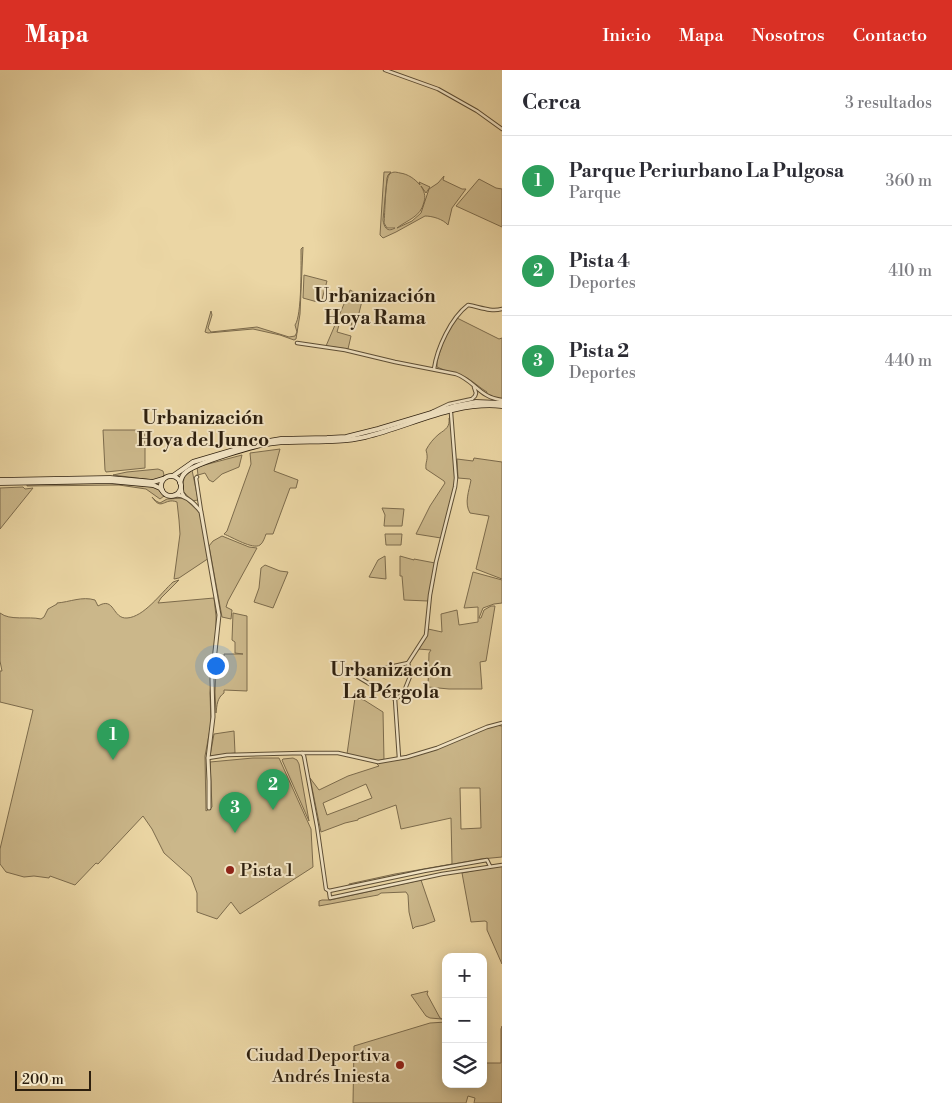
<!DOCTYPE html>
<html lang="es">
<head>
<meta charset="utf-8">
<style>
	body { margin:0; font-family:"Libre Bodoni",serif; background:#f7f7f7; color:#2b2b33 }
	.controls { position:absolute; right:15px; bottom:15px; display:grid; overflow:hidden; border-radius:10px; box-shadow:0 2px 12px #0003 }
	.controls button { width:45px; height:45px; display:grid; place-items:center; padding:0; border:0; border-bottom:1px solid #e1e1e2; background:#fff; color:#2b2b33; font:25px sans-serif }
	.scale { position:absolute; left:15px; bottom:12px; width:76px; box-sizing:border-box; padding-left:5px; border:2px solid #2d1f0e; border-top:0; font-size:14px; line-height:18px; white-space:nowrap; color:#2d1f0e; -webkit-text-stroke:4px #f2e4c4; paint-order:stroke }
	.you { position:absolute; left:215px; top:595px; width:18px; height:18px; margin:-12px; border:4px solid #fff; border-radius:50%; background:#1a73e8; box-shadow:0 0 0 8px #1a73e833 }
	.badge { display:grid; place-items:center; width:32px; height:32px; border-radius:50%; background:#d93025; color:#fff; font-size:16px; font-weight:700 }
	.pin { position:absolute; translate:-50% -41px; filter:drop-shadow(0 1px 2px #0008) }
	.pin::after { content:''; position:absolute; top:26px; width:18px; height:15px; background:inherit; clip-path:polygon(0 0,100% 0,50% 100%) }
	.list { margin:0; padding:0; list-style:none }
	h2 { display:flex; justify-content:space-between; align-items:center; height:65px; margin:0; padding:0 20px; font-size:21px }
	h2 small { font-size:16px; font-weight:400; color:#7c7c81 }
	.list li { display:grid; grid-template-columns:32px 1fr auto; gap:15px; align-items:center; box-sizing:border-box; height:90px; padding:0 20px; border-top:1px solid #e1e1e2 }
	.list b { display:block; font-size:19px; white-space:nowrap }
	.list p { margin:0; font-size:16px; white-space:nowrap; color:#7c7c81 }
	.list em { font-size:16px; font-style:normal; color:#7c7c81 }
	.icon { flex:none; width:28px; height:28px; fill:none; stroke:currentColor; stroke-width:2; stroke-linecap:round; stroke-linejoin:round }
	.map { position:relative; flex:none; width:502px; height:1033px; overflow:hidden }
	header { display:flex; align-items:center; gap:30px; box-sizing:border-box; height:70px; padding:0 25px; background:#d93025; color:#fff }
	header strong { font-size:24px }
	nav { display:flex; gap:28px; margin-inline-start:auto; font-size:18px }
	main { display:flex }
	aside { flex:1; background:#fff }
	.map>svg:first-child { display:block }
	.green { fill:#cbb78a; stroke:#7c6b4c; fill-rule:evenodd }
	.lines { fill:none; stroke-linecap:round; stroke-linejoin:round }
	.minor-casing { stroke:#5c4d34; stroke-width:4.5 }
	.tertiary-casing { stroke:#5c4d34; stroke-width:5 }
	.secondary-casing { stroke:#2d1f0e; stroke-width:5.5 }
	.minor { stroke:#f2e4c4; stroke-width:2.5 }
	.tertiary { stroke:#f2e4c4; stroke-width:3 }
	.secondary { stroke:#f2e4c4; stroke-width:4 }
	.poi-dot { fill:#8f2418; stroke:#f2e4c4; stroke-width:2 }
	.labels { text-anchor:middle; stroke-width:4; stroke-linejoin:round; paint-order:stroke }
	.poi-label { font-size:18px; fill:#2d1f0e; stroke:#f2e4c4; text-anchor:start }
	.neighbourhood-label { font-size:19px; font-weight:bold; fill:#2d1f0e; stroke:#f2e4c4 }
</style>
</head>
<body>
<header>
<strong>Mapa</strong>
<nav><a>Inicio</a><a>Mapa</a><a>Nosotros</a><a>Contacto</a></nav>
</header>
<main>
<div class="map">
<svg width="502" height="1033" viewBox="0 0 502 1033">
	<rect width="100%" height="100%" fill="#ebd6a4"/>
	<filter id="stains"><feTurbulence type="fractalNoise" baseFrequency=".004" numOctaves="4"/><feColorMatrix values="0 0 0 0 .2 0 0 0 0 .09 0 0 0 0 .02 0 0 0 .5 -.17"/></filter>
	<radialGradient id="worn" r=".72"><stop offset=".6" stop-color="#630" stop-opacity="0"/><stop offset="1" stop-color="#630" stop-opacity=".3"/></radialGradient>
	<!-- green -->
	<g class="green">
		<path d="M384,102h7l-3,3 -1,3 -4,42c1,7 4,13 12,8h-8l-3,-5c1,-9 1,-41 5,-48 3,-4 7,-3 11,-2 8,1 15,6 20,12l-1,-3 11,5 -4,6 -5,-7c3,5 5,10 3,16 -3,15 -17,18 -27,26l15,-7 9,-8 8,-24 9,-6 6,-7 -1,4 19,9h4l-14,19 -4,17c-5,-6 -16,-9 -23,-9l-29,16 -13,6 -3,-3z"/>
		<polygon points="479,109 496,118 502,119 502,157 456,136"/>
		<path d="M303,177l-3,67 -4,25 -2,1 -14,-5 -27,-6 -45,4 -3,-1 6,-21 1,4 -4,13 3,4 46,-5 32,10 6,-1 2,-4 -2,-7c7,-9 6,-62 6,-76z"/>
		<polygon points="304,205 327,211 321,233 303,228"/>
		<polygon points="350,220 363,227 355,259 351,257 352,250 341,248 337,262 351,266 348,279 326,276"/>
		<path d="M457,248l42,21 3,-1v61l-16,-4 1,-3c-7,-4 -13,-10 -20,-14 -10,-5 -20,-6 -30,-11v-6l8,-25z"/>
		<path d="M450,347l4,36 1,33 -14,52 -25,-4 14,-28 15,-23 -1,-2 -18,-12c-1,-8 3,-9 0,-19 3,-6 8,-12 13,-16 7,-5 11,-7 10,-16z"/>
		<polygon points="103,360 145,360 145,398 106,402 105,400"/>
		<path d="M280,379l-6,22 24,9 -2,8h-6l-17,46h-7c-1,3 -3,9 -6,11 -7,5 -28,-8 -36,-11l3,-3 24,-67 -1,-11z"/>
		<polygon points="242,385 239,397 222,404 213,412 209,410 205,403 198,405 197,397"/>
		<path d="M474,388l28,4v117l-26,-10 13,-53 -19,-3c-6,-10 -1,-22 1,-33l-1,-1 -12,-1 -1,-19 16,2z"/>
		<polygon points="158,399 163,401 164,405 161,408 153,410 113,405 127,402"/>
		<path d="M192,400l6,29v1l-6,1 -9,-10c0,-11 0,-15 9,-21z"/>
		<polygon points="103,413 154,417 159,419 164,426 160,429 146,419 119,415 27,416 27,415"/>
		<polygon points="23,417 25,419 33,418 0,459 0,418"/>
		<path d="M152,427l4,4 4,2 7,-4 17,-1 14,13 3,5 8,42 -30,20 -5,1 6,-45 -1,-14 -2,-18c-13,-5 -15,10 -25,-5z"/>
		<polygon points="382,438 404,439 402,456 384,456 385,445"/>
		<polygon points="385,464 402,464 401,475 386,475"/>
		<polygon points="222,466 249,477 257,478 228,531 226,537 232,540 231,549 222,547 209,476 213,471"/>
		<polygon points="385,486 386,509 369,507 378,490"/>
		<polygon points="400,486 414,490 414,489 435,493 428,531 404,530 402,506 400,506"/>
		<polygon points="265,495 280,501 288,502 273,538 254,532 259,518 261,498"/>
		<polygon points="473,502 502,510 502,533 494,534 483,538 479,548 481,548 484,540 491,536 495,536 486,591 480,592 482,619 449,619 428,617 429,583 431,580 418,579 427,566 428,559 442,562 441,544 457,540 459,555 478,552 478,537 464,538"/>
		<path d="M179,510l-18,18 -3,5 56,-5 2,18v15l-6,62 1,31 -6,32 1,55 6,-4 -2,-45 43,-4h26l32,71 2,38 -73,47 -9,-12 -14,17 -20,-7v-19l-6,-16 -27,-24 -12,-24 -9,-13 -45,48 -2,-1 -21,22 -25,-9 -1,2 -15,-2 -10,1 -18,-5 -6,-8v-15l33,-139 -33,-8v-31h2l-2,-10v-48c10,8 28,3 41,6l3,-2 4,-8 9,-5v-1c13,-1 25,-7 38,-3l3,6c17,-10 14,13 29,12 17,-1 34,-25 46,-36z"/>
		<path d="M233,543l14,3v75l-23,-1v3c-7,5 -7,12 -8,20l-1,-21 1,-21 8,1v-18h19l-8,-1v-11l-3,-2z"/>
		<polygon points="355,628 364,630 383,642 384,690 378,691 347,684"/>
		<path d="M495,655l7,1v131l-21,2 -55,10 -77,17v-2l46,-10 57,-10 -1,-46 -50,11 -5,-24 -38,14v1l-13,3 -24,9 -11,-54 9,12 29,-14 31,-10 -4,-4h4l46,-10zM366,714l6,14 -45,17 -4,-12zM460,718h20l1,40 -20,1z"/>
		<polygon points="234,661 235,683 210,686 214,664"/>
		<polygon points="293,688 297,690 299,694 309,751 282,690 283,689"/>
		<polygon points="502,795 502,894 487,860 487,852 485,851 471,852 462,803 491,797"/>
		<polygon points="421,810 435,851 424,855 415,857 413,859 409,842 408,825 406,822 381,823 378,825 319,836 319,831 322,830 330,830"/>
		<polygon points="428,921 427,924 440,948 442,949 430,948 426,946 411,925"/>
		<polygon points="446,952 446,1014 483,1014 483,993 501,993 501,959 502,956 502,1033 474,1033 475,1028 468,1026 466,1033 353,1033 354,976 430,953"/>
	</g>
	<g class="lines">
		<defs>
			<g id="minor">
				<polyline points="385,0 438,19 477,41 502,59"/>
				<path d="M297,273l48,7 50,12 61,12c19,7 24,24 46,26"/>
				<path d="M434,299c3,-21 17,-51 34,-64 12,2 22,7 34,4"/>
				<polyline points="432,342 449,334 472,329 475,326 476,323 474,317"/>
				<polyline points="197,407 196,408 201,441"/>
				<polyline points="395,629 358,607 357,604 408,593"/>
				<polyline points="302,683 338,683 378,692 407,687 437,678 487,657 502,653"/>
				<polyline points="208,688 227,685 302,683 304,686 317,756 326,819 329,821 330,828 442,804 502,795"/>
				<polyline points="399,688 395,629 403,624 411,604 408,593 426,565 430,525 436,492 455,417 456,408 451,343"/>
				<polyline points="329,821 424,801 487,790 490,796"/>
			</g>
			<g id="tertiary">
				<polyline points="181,416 182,423 184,426"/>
				<path d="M174,425c11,-1 21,9 27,17l18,103 -7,64 1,38 -5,41 1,23v27"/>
			</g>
			<g id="secondary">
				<polyline points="173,406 193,392 257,373 281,369 327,368 346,367 378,359 455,336 476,332 502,333"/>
				<circle cx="171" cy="416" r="10"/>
				<polyline points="0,410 110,408 153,412 163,409"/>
				<polyline points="0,413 110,411 153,415 160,418 162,420"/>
				<path d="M180,413c1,-4 2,-8 5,-10 9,-10 74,-29 89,-30 31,-3 61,1 91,-6 46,-11 89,-36 137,-31"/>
			</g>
		</defs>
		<!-- minor casing -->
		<use href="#minor" class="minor-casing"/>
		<!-- tertiary casing -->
		<use href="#tertiary" class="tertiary-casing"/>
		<!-- secondary casing -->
		<use href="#secondary" class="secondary-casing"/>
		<!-- minor -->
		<use href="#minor" class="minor"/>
		<!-- tertiary -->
		<use href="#tertiary" class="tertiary"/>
		<!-- secondary -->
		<use href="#secondary" class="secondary"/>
	</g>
	<!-- markers -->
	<g class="poi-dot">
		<circle cx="230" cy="800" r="5"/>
		<circle cx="400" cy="995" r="5"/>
	</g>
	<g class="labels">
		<!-- poi labels -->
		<g class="poi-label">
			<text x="240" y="806">Pista 1</text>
			<text x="390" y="991" text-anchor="end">Ciudad Deportiva<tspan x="390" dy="21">Andrés Iniesta</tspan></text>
		</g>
		<!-- neighbourhood labels -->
		<g class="neighbourhood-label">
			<text x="375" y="232">Urbanización<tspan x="375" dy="22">Hoya Rama</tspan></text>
			<text x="203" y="354">Urbanización<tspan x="203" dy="22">Hoya del Junco</tspan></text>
			<text x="391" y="606">Urbanización<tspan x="391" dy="22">La Pérgola</tspan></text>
		</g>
	</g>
	<rect width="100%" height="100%" filter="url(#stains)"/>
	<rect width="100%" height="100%" fill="url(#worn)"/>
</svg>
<div class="controls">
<button>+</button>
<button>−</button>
<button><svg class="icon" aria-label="layers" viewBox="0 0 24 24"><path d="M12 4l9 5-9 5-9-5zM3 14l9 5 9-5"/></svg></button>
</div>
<div class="scale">200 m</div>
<div class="you"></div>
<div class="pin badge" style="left:113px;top:690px;background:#2e9e5b">1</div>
<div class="pin badge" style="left:273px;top:740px;background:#2e9e5b">2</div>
<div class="pin badge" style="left:235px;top:763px;background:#2e9e5b">3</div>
</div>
<aside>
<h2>Cerca<small>3 resultados</small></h2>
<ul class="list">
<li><span class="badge" style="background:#2e9e5b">1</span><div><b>Parque Periurbano La Pulgosa</b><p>Parque</p></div><em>360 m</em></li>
<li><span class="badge" style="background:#2e9e5b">2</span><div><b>Pista 4</b><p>Deportes</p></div><em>410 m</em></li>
<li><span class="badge" style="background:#2e9e5b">3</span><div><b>Pista 2</b><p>Deportes</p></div><em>440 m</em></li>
</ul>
</aside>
</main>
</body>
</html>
